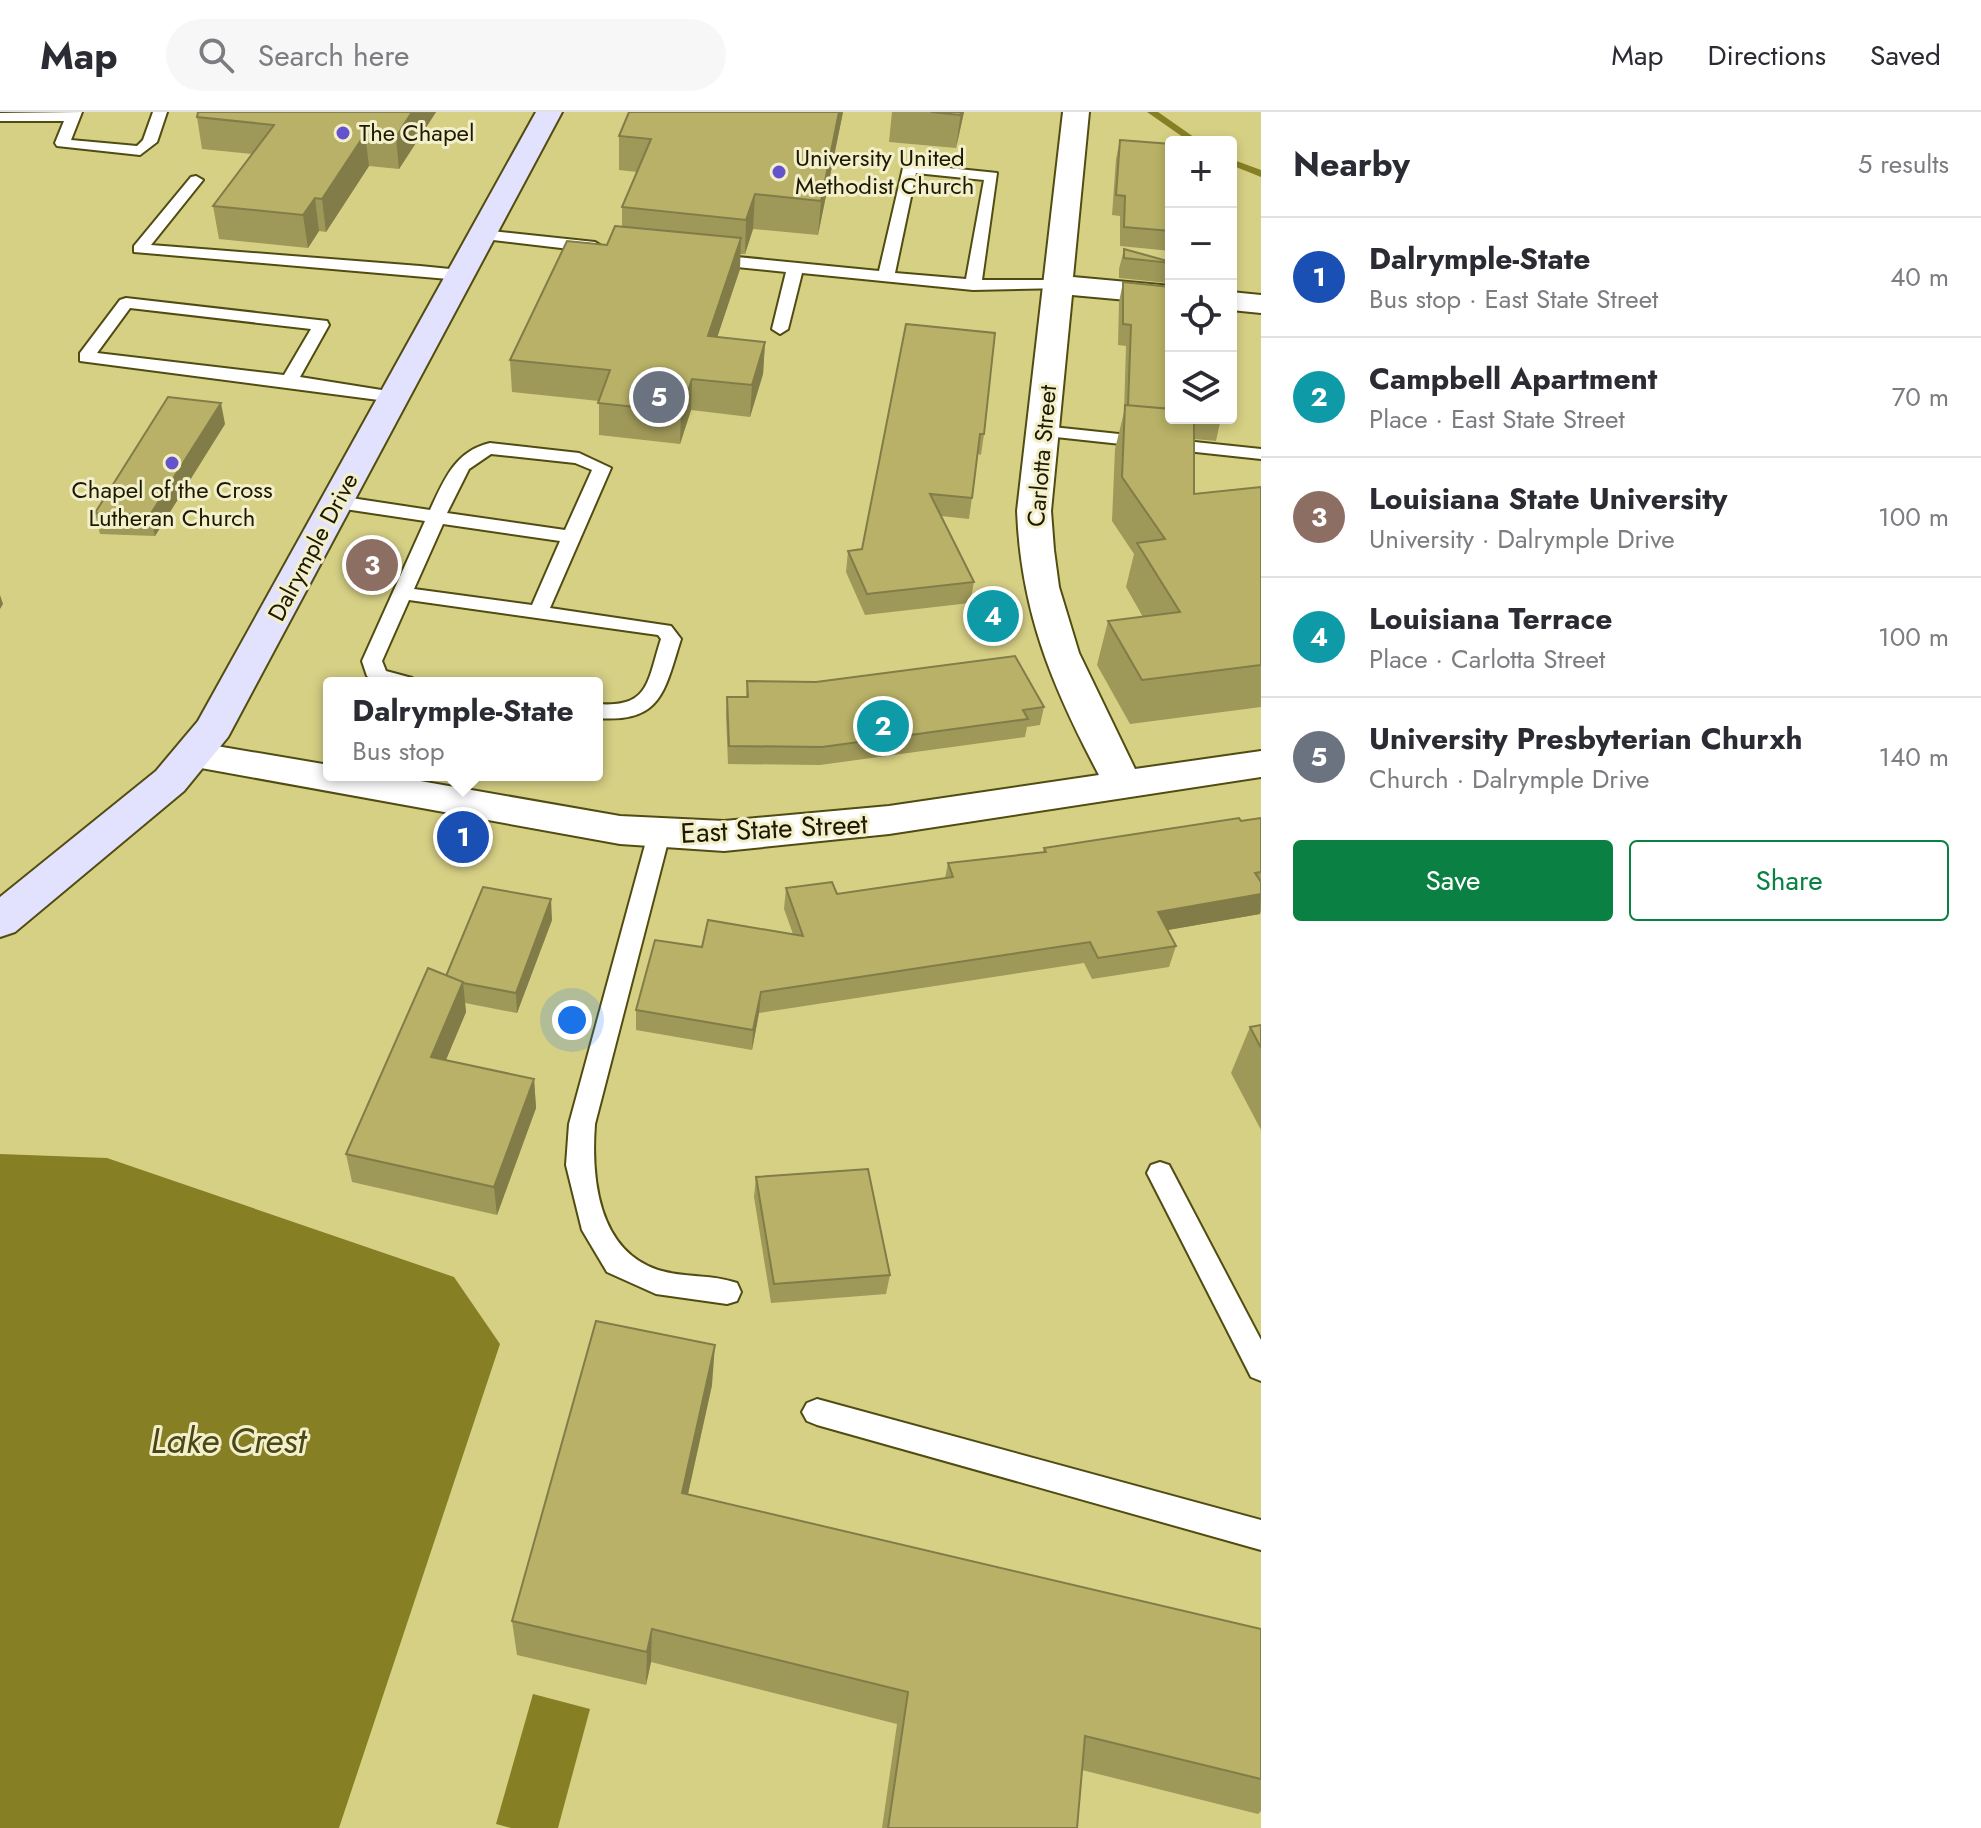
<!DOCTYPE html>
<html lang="en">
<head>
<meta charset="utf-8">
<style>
	body { margin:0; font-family:Jost,sans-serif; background:#f7f7f7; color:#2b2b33 }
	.controls { position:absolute; right:24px; top:24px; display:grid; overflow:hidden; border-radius:8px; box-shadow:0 4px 12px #0003 }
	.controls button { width:72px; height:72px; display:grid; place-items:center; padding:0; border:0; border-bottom:2px solid #e1e1e2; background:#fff; color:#2b2b33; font:40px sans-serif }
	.you { position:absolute; left:572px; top:908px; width:28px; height:28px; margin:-20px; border:6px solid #fff; border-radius:50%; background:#1a73e8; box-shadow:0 0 0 12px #1a73e833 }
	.badge { display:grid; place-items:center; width:52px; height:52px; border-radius:50%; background:#0b8043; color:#fff; font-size:26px; font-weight:700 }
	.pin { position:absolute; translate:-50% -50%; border:4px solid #fff; box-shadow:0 2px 8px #0006 }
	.popup { position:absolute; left:323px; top:565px; width:280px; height:104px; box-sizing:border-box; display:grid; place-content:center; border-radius:8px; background:#fff; filter:drop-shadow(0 2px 6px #0005); font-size:26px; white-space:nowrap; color:#7c7c81 }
	.popup b { font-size:30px; color:#2b2b33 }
	.popup::after { content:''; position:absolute; left:50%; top:100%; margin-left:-16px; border:16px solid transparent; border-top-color:#fff }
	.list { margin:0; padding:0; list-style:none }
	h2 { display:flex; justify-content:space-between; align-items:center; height:104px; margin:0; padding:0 32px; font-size:34px }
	h2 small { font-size:26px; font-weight:400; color:#7c7c81 }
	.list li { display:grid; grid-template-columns:52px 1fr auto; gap:24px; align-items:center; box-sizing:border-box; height:120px; padding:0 32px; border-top:2px solid #e1e1e2 }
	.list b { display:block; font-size:30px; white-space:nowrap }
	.list p { margin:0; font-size:26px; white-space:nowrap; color:#7c7c81 }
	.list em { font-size:26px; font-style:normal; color:#7c7c81 }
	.actions { display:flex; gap:16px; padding:24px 32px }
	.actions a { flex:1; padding:18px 0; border:2px solid #0b8043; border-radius:8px; text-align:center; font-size:28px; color:#0b8043 }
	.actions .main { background:#0b8043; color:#fff }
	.icon { flex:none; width:44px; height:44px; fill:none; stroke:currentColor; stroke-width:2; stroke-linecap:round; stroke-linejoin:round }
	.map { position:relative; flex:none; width:1261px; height:1716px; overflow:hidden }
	header { display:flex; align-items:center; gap:48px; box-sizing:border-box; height:112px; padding:0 40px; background:#fff; border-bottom:2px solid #e1e1e2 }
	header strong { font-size:38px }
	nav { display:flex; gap:44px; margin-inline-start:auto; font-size:28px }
	.search { width:560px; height:72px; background:#f7f7f7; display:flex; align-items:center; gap:20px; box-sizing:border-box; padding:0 28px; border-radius:44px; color:#7c7c81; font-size:30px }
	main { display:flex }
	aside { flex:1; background:#fff }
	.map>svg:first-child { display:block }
	.water { fill:#877f24 }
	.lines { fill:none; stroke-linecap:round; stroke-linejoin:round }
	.stream { fill:#877f24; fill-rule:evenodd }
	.lane-casing { stroke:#514c11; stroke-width:4 }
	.street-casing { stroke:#514c11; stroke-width:4 }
	.secondary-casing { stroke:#514c11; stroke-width:4 }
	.lane { fill:#fff; fill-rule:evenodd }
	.street { fill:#fff; fill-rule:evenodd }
	.secondary { fill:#e2e1fe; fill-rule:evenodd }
	.wall { fill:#9e9859 }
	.shaded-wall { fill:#817c48 }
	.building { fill:#b8b167; stroke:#817c48; stroke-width:2 }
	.poi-dot { fill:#6354cd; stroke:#f2efca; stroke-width:3 }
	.labels { text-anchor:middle; stroke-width:6; stroke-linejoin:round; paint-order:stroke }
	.far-poi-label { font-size:24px; fill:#1c1900; stroke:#f2efca; text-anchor:start }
	.far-street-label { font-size:24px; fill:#1c1900; stroke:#f2efca }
	.street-label { font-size:28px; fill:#1c1900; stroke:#f2efca }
	.near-water-label { font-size:36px; font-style:italic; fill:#4a4616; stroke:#f2efca }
</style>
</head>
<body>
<header>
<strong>Map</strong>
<div class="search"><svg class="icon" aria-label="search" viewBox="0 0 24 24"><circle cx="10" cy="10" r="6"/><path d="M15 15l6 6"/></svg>Search here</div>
<nav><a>Map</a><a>Directions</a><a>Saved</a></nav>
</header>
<main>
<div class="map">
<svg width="1261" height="1716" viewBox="0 0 1261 1716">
	<rect width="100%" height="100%" fill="#d6d085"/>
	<!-- water -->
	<g class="water">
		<polygon points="0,1042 107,1046 454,1165 500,1232 339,1716 0,1716"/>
		<polygon points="533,1582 590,1597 558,1716 511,1716 496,1712"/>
	</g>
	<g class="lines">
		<!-- stream -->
		<g class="stream">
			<polygon points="1147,0 1158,0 1201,30 1190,30"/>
			<polygon points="1231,47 1261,58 1261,65 1231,53"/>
		</g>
		<defs>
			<g id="lane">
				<polygon points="82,0 71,28 137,34 143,28 153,0 167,0 157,30 140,43 57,34 55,31 64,9 0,9 0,1"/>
				<path d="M910,52l87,9 -15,107h78l6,2v6l-93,2 -171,-17 -14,56 -8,5 -8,-5 14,-57 -79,-8 -8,-5 8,-5 172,17 24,-103zM916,61l68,7 -18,99 -71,-6z"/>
				<polygon points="196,64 203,68 151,133 420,154 460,158 468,163 460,168 134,140 134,134 191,65"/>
				<polygon points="482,118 595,130 603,135 595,140 476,126 474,123"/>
				<path d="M126,186l201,23 2,4 -29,52 94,15 9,5 -9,5 -314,-41v-8l40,-53zM130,196l181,21 -27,46 -187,-22z"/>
				<polygon points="1043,314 1261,337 1261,347 1037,323 1034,319"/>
				<path d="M490,331l89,10 32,15 -61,140 121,18 10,13c-17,53 -19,84 -84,79v-14c53,4 50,-22 64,-65l-3,-4 -249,-35 -27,61 4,10 26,7 3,5h-37l-11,-7 -5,-15 63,-140 -87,-13 -9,-6 9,-6 92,14c14,-30 25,-59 60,-67zM491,342l84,9 17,7 -27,60 -118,-17 22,-44zM443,412l117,17 -28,64 -118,-16z"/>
				<path d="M659,714l11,8 -75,290c-4,55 3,126 63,146 25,8 54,4 79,13l4,9 -4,9 -10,3 -71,-10 -49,-22 -25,-42 -16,-65 3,-41 79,-290z"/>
				<polygon points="1160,1050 1169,1053 1261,1228 1261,1269 1251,1265 1147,1061 1151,1053"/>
				<polygon points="817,1287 1261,1408 1261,1438 817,1313 807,1309 802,1300 807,1291"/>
			</g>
			<g id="street">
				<path d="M1063,0h26l-16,165 98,9v18l-99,-9 -21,216 3,39 5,37 20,66 56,116 126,-18v26l-372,57 -165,17 -104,-7 -441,-80 -6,-9 6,-9 14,-4 136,23v10h57l234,41 104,5 165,-15 210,-31c-47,-89 -78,-163 -82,-264z"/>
				<polygon points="1231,180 1261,183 1261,201 1231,198"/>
			</g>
			<polygon id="secondary" points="536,0 562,0 228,625 184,679 15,820 0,825 0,785 156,659 198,609"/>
		</defs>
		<!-- lane casing -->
		<use href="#lane" class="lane-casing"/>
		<!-- street casing -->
		<use href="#street" class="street-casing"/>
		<!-- secondary casing -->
		<use href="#secondary" class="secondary-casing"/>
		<!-- lane -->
		<use href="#lane" class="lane"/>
		<!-- street -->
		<use href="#street" class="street"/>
		<!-- secondary -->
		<use href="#secondary" class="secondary"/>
	</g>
	<!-- wall -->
	<g class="wall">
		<polygon points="198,0 436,0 399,57 369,54 326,120 319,119 308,136 219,127 213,94 252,42 202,37 197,5"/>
		<polygon points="843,0 818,123 753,117 745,142 740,142 740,157 717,225 765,230 763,262 750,305 691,298 680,332 599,323 599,289 512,280 510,248 622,115 622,95 637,60 619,58 619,24"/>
		<polygon points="892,0 964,0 956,36 889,30"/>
		<polygon points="1120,28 1171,32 1171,139 1120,134 1120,104 1112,103 1116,47"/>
		<polygon points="1124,137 1171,150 1171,157 1168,171 1119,166 1119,157"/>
		<polygon points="1123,170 1221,306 1216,329 1194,327 1194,382 1261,375 1261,595 1130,612 1097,553 1108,509 1143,505 1126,475 1134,442 1112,409 1115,337 1124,300 1126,234 1118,233 1119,190"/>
		<polygon points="906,212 984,322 981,343 978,342 969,407 941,404 974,470 970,491 865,503 846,460 848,439 862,437"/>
		<polygon points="225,312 155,424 100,422 95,401"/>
		<polygon points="747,569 1044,595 1040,613 1027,615 1025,625 820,653 728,652 726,603 727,585 746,585"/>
		<polygon points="1261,706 1261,799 1260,802 1167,818 1176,834 1169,855 1092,867 1084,851 759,901 752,938 636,918 636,898 702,835 793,822 784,797 786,776 837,782 945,766 948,751 1043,740 1044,736"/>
		<polygon points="552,808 517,901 465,891 466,900 446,948 534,967 536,996 497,1103 352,1070 346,1042 446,864"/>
		<polygon points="1261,913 1261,1018 1231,961 1250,915"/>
		<polygon points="756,1065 890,1163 886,1182 771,1191 754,1085"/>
		<polygon points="712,1273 688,1382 1261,1517 1261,1699 1258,1702 1082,1658 1077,1716 882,1716 897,1612 651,1550 646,1573 517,1543 512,1509"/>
	</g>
	<!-- shaded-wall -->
	<g class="shaded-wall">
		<polygon points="412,0 436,0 399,57 396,25"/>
		<polygon points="839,0 843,0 818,123 821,89"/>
		<polygon points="961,0 964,0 956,36"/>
		<polygon points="365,22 369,54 326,120 322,87"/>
		<polygon points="755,82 753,117 745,142 746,108"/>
		<polygon points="315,86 319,119 308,136 303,103"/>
		<polygon points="741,126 740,157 707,256 708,224"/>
		<polygon points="765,230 763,262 750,305 752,273"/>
		<polygon points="692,267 691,298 680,332 681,300"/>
		<polygon points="221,291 225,312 155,424 150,403"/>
		<polygon points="0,483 3,492 0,497"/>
		<polygon points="1261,782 1260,802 1151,821 1158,800"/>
		<polygon points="551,787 552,808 517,901 516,881"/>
		<polygon points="463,870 466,900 435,974 431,945"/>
		<polygon points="761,880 759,901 752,938 753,918"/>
		<polygon points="534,967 536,996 497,1103 494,1075"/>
		<polygon points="715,1233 712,1273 680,1418 682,1381"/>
		<polygon points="652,1517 651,1550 646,1573 647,1540"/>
	</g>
	<!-- building -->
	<g class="building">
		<polygon points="198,0 412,0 396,25 365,22 322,87 315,86 303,103 213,94 274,13 197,5"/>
		<polygon points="629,0 839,0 821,89 755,82 746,108 622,95 651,27 619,24"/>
		<polygon points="931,0 961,0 960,3"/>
		<polygon points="1120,28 1171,32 1171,119 1124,115 1125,84 1116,83"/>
		<polygon points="615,114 741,126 708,224 765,230 752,273 692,267 681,300 598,291 610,258 510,248 567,129 607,133"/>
		<polygon points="1124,137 1171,150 1171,151 1124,146"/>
		<polygon points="1123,170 1171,175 1171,297 1128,294 1131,213 1123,212"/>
		<polygon points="906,212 995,221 984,322 980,322 972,386 930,382 974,470 867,482 848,439 862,437"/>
		<polygon points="168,285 221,291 150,403 95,401"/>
		<polygon points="1125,293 1171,297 1171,306 1194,306 1194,382 1261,375 1261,553 1142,568 1108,509 1180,500 1137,431 1165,427 1122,365"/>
		<polygon points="1197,306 1221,306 1221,309"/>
		<polygon points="1015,544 1044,595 1023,598 1028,607 822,635 729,634 727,585 748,585 747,569 816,570"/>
		<polygon points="1239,706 1241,709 1261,706 1261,760 1255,761 1261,770 1261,782 1158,800 1176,834 1098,846 1090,830 761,880 753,918 636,898 655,828 702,835 708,808 803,824 786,776 832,770 837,782 953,765 948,751 1046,740 1044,736"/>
		<polygon points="483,775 551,787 516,881 463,871 446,864"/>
		<polygon points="428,856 463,870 431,945 534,967 494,1075 346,1042"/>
		<polygon points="1261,913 1261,936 1250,915"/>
		<polygon points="868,1057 890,1163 774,1172 756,1065"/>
		<polygon points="596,1209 715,1233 682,1381 1261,1517 1261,1667 1085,1624 1077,1716 888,1716 908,1580 652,1517 647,1540 512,1509"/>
	</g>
	<!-- markers -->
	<g class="poi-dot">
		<circle cx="343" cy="21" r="8"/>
		<circle cx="779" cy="60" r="8"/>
		<circle cx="172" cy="351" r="8"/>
	</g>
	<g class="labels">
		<!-- far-poi labels -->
		<g class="far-poi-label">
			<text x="359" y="29">The Chapel</text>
			<text x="795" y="54">University United<tspan x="795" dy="28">Methodist Church</tspan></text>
			<text x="172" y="386" text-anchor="middle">Chapel of the Cross<tspan x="172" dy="28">Lutheran Church</tspan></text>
		</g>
		<!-- far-street labels -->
		<g class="far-street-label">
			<text transform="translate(1042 344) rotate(-85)" y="8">Carlotta Street</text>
			<text transform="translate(313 435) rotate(-62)" y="8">Dalrymple Drive</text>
		</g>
		<!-- street labels -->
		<g class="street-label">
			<text transform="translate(774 716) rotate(-3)" y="10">East State Street</text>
		</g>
		<!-- near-water labels -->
		<g class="near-water-label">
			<text x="228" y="1341">Lake Crest</text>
		</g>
	</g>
</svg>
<div class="controls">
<button>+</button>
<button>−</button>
<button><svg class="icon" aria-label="locate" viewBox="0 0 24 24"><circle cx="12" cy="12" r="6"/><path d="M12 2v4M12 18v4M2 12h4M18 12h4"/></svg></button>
<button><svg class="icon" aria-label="layers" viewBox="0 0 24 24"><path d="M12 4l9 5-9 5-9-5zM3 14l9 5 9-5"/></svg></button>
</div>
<div class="you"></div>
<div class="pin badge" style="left:463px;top:725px;background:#1a4fb4">1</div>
<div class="popup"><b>Dalrymple-State</b>Bus stop</div>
<div class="pin badge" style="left:883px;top:614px;background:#0f9aa8">2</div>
<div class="pin badge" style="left:372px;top:453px;background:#8d6e63">3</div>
<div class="pin badge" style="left:993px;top:504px;background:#0f9aa8">4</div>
<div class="pin badge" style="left:659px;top:285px;background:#6b7280">5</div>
</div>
<aside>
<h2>Nearby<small>5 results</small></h2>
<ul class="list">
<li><span class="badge" style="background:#1a4fb4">1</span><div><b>Dalrymple-State</b><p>Bus stop · East State Street</p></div><em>40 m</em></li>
<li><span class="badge" style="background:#0f9aa8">2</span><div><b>Campbell Apartment</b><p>Place · East State Street</p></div><em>70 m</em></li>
<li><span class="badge" style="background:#8d6e63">3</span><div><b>Louisiana State University</b><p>University · Dalrymple Drive</p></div><em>100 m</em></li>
<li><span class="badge" style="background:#0f9aa8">4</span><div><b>Louisiana Terrace</b><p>Place · Carlotta Street</p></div><em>100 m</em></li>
<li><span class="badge" style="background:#6b7280">5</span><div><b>University Presbyterian Churxh</b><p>Church · Dalrymple Drive</p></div><em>140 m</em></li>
</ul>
<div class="actions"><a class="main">Save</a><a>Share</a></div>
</aside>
</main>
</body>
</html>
